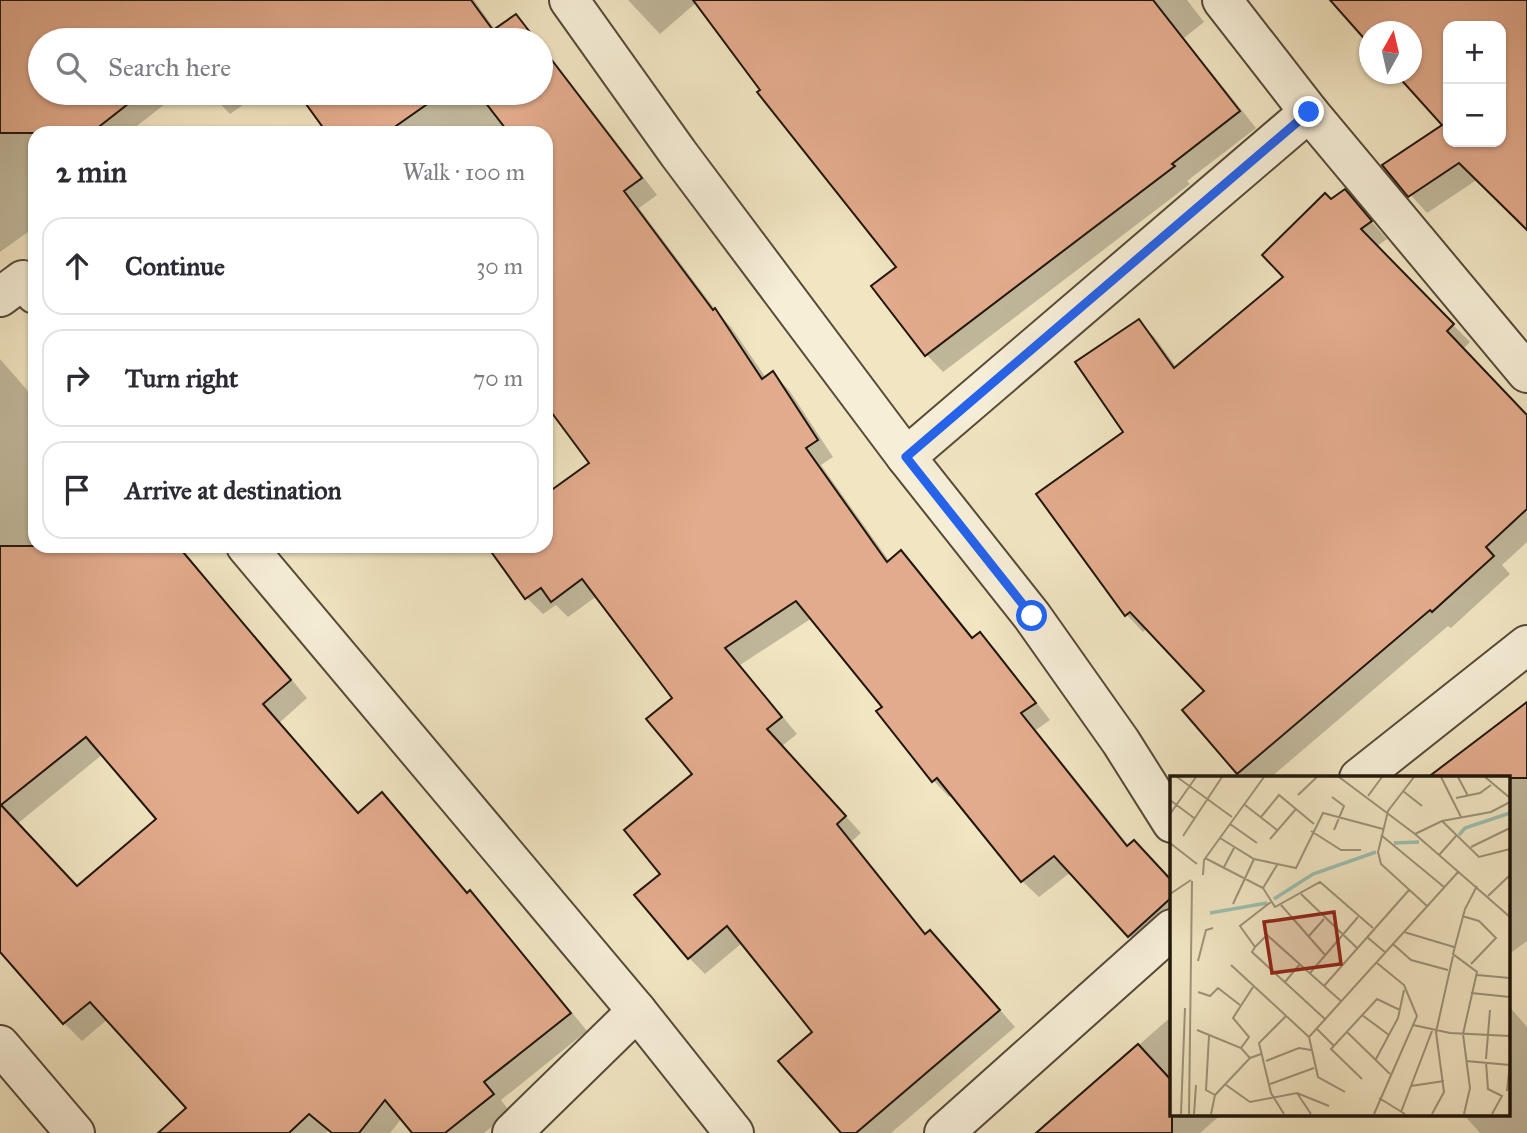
<!DOCTYPE html>
<html lang="en">
<head>
<meta charset="utf-8">
<style>
	body { margin:0; font-family:"IM FELL Great Primer",serif; background:#f2f2f3; color:#2b2b33 }
	.controls { position:absolute; right:21px; top:21px; display:grid; overflow:hidden; border-radius:14px; box-shadow:0 2px 5px #0004 }
	.controls button { width:63px; height:63px; display:grid; place-items:center; padding:0; border:0; border-bottom:2px solid #e1e1e2; background:#fff; color:#2b2b33; font:35px sans-serif }
	.compass { position:absolute; left:1359px; top:21px; width:63px; height:63px; border-radius:50%; background:#fff; box-shadow:0 2px 5px #0004; rotate:8deg }
	.stop { position:absolute; width:21px; height:21px; margin:-16px; border:5px solid #2563eb; border-radius:50%; background:#fff }
	.stop.end { background:#2563eb; border-color:#fff; box-shadow:0 2px 7px #0008 }
	.list { margin:0; padding:0; list-style:none }
	h2 { display:flex; justify-content:space-between; align-items:center; height:91px; margin:0; padding:0 28px; font-size:30px }
	h2 small { font-size:23px; font-weight:400; color:#7c7c81 }
	.list li { display:grid; grid-template-columns:46px 1fr auto; gap:21px; align-items:center; box-sizing:border-box; height:98px; margin:0 14px 14px; padding:0 14px; border:2px solid #e1e1e2; border-radius:21px }
	.list b { display:block; font-size:26px; white-space:nowrap }
	.list em { font-size:23px; font-style:normal; color:#7c7c81 }
	.icon { flex:none; width:38px; height:38px; fill:none; stroke:currentColor; stroke-width:2; stroke-linecap:round; stroke-linejoin:round }
	.map { position:relative; flex:none; width:1527px; height:1133px; overflow:hidden }
	.search { position:absolute; background:#fff; box-shadow:0 2px 5px #0004; left:28px; top:28px; width:525px; height:77px; display:flex; align-items:center; gap:18px; box-sizing:border-box; padding:0 24px; border-radius:38px; color:#7c7c81; font-size:26px }
	.panel { position:absolute; background:#fff; box-shadow:0 2px 5px #0004; left:28px; top:126px; width:525px; height:427px; border-radius:21px }
	.map>svg:first-child { display:block }
	.shadow { fill:#0003; fill-rule:evenodd }
	.building { fill:#e3ab8d; stroke:#21160b; stroke-width:2; fill-rule:evenodd }
	.lines { fill:none; stroke-linecap:round; stroke-linejoin:round }
	.street-casing { stroke:#554a39; stroke-width:42 }
	.street { stroke:#f6eed7; stroke-width:38 }
	.route { stroke:#2563eb; stroke-width:9 }
	.inset-river { fill:none; stroke:#9bbfaf; stroke-width:3.5 }
	.inset-road { fill:none; stroke:#9e9279; stroke-width:2 }
	.view { fill:#8f2418; fill-opacity:0.15; stroke:#8f2418; stroke-width:3.5 }
	.inset-edge { fill:none; stroke:#21160b; stroke-width:3.5 }
</style>
</head>
<body>
<div class="map">
<svg width="1527" height="1133" viewBox="0 0 1527 1133">
	<rect width="100%" height="100%" fill="#f1e5c2"/>
	<filter id="stains"><feTurbulence type="fractalNoise" baseFrequency=".00286" numOctaves="4"/><feColorMatrix values="0 0 0 0 .2 0 0 0 0 .09 0 0 0 0 .02 0 0 0 .5 -.17"/></filter>
	<radialGradient id="worn" r=".72"><stop offset=".6" stop-color="#630" stop-opacity="0"/><stop offset="1" stop-color="#630" stop-opacity=".3"/></radialGradient>
	<!-- shadow -->
	<g class="shadow">
		<polygon points="0,0 474,0 496,31 516,16 538,40 40,40 40,93 179,93 128,133 35,133 35,227 0,252"/>
		<polygon points="628,0 1187,0 1204,22 1184,38 1256,128 1187,181 1190,184 943,372 927,355 873,286 898,267 697,2 660,34"/>
		<polygon points="1333,0 1527,0 1527,228 1478,179 1427,213 1384,165 1448,123 1448,142 1501,142 1501,26 1448,26 1448,117 1410,74 1412,74 1412,32 1370,32 1370,41"/>
		<polygon points="541,44 657,195 639,208 717,312 731,327 766,378 773,374 789,390 833,457 821,465 890,562 901,553 917,569 974,639 980,634 996,650 1050,720 1036,730 1129,846 1172,882 1172,928 1145,952 1071,872 1039,897 1022,881 952,794 949,797 933,780 884,707 812,618 740,665 797,734 782,746 861,833 852,841 927,935 930,932 946,948 1015,1027 891,1133 843,1133 815,1032 742,943 705,974 689,958 662,874 695,774 674,698 597,596 568,617 556,605 543,614 527,598 489,546 546,546 546,496 592,464 546,402 546,133 329,133 300,93 541,93"/>
		<polygon points="210,93 260,93 230,114"/>
		<polygon points="1345,192 1387,239 1376,247 1470,342 1463,349 1527,417 1527,542 1502,565 1510,574 1451,628 1448,626 1270,778 1244,778 1184,710 1207,691 1148,628 1143,632 1126,614 1125,432 1139,321 1156,339 1177,368 1286,277 1331,201"/>
		<path d="M0,359l35,40v147h144l128,152 -28,25 80,91 23,-19 18,17 68,82 2,-2 18,18 99,121 -86,69 9,12 -26,21h-70l-12,-15 -12,15h-59l-3,-2 -3,2h-164l27,-25 -80,-89 -26,22 -22,-22 -60,-70zM103,754l56,65 -81,69 -61,-64z"/>
		<polygon points="323,546 333,546 327,551"/>
		<polygon points="1527,704 1527,941 1508,955 1508,778"/>
		<polygon points="1508,1005 1527,1027 1527,1133 1480,1133 1463,1114 1508,1114"/>
		<polygon points="1172,1016 1172,1114 1222,1114 1200,1133 1038,1133"/>
	</g>
	<!-- building -->
	<g class="building">
		<polygon points="0,0 471,0 493,30 516,14 536,40 40,40 40,93 142,93 91,133 0,133"/>
		<polygon points="693,0 1153,0 1240,111 1172,164 1175,166 925,356 871,286 896,267 757,92 760,90"/>
		<path d="M1330,0h197v230l-68,-67 -51,34 -26,-32 60,-40 -46,-51h15v-42h-42v12zM1448,26h53v116h-53z"/>
		<polygon points="541,46 642,178 624,191 713,310 715,308 762,379 773,371 818,440 806,448 887,562 901,550 972,638 980,632 1036,703 1021,713 1127,846 1134,840 1172,881 1172,897 1128,937 1054,856 1021,882 937,778 932,782 876,711 882,707 796,601 725,648 782,717 767,729 846,816 837,824 925,934 930,930 1000,1010 856,1133 841,1133 778,1061 812,1032 727,926 688,959 634,895 660,874 624,830 692,774 646,719 672,698 582,579 551,602 541,588 525,599 487,546 546,546 546,494 589,463 546,405 546,133 509,133 478,93 541,93"/>
		<polygon points="298,93 443,93 386,133 327,133"/>
		<polygon points="1345,189 1372,221 1361,229 1454,324 1447,331 1527,415 1527,509 1486,547 1494,556 1432,612 1430,610 1237,774 1182,710 1204,691 1130,612 1125,616 1036,494 1123,432 1075,362 1139,319 1174,368 1283,277 1262,255 1325,193 1331,199"/>
		<path d="M0,546h178l113,134 -28,24 95,109 24,-21 85,101 3,-3 101,123 -87,69 10,12 -49,39h-33l-27,-33 -26,33h-27l-23,-19 -20,19h-131l28,-25 -96,-106 -27,22 -63,-72zM86,737l70,82 -79,67 -76,-81z"/>
		<polygon points="1527,702 1527,778 1427,778 1481,737"/>
		<polygon points="1138,1044 1172,1081 1172,1133 1036,1133"/>
	</g>
	<g class="lines">
		<defs>
			<g id="street">
				<polyline points="569,0 678,153 906,457 1032,616 1121,742 1172,823"/>
				<polyline points="1222,0 1309,112 1527,373"/>
				<polyline points="0,297 23,280 35,294"/>
				<polyline points="906,457 1309,112"/>
				<polyline points="246,546 637,1011 734,1133"/>
				<polyline points="1359,778 1527,645"/>
				<polyline points="0,1045 75,1133"/>
				<polyline points="512,1133 637,1011"/>
				<polyline points="944,1133 1172,929"/>
			</g>
		</defs>
		<!-- street casing -->
		<use href="#street" class="street-casing"/>
		<!-- street -->
		<use href="#street" class="street"/>
	</g>
	<g class="lines">
		<!-- route -->
		<polyline class="route" points="1032,616 906,457 1309,112"/>
	</g>
	<!-- overview -->
	<g transform="translate(1170 776)">
		<rect width="340" height="340" fill="#f1e5c2"/>
		<path class="inset-river" d="M289,59l6,-7 45,-15M224,67l25,-1M104,123l39,-25 63,-22M40,137l57,-10"/>
		<path class="inset-road" d="M7,1l55,40M169,1l76,57 95,83M244,1l-26,34 -10,41 3,12 46,42M271,1l20,40M288,1l10,19M315,1l25,21M233,15l19,15M128,19l19,-18M198,20l14,-19M162,21l12,9 -10,24M286,22l24,-5 11,-8M0,24l24,18M75,29l32,25M0,38l26,-37M91,41l18,-22 35,29M272,45l37,36 31,-8M60,48l27,19M141,55l30,19h20M245,58l27,-13 49,-9 19,-10M211,59l63,52M13,60l39,-59M50,62l34,21 42,9 27,-55 60,16M100,63l26,-30M0,67l27,21M301,71l39,-19M269,79l17,-19M35,82l58,30 12,19 45,-25 53,46M54,91l10,-19M33,99l1,-15 60,-83M93,112l14,-23M0,118l21,-14M131,118l56,54M318,120l22,-21M63,128l21,-45M111,129l44,50M292,140l17,5 17,17 -25,26M234,156l50,15M138,161l16,-18M197,161l19,16M223,168l18,16 37,10M85,171l-15,-21 32,-25M28,185l8,-31 7,-2M61,189l78,72 9,40 27,15M140,197l48,-56M307,199l33,3M115,206l15,-18M154,210l85,-96M28,216l12,4 8,-8 22,17M301,217l39,4M192,239l27,20M156,244l-74,-68 3,-5 12,-12 75,67M243,249l37,8 60,3M147,253l17,17M27,254l44,18 9,10 11,-4M177,256l43,42M39,260l-3,54 9,5M139,261l150,-166M71,272l8,-11 -16,-19 20,-31M206,283l22,-41 6,-28M316,283l4,-49M96,285l33,-13 12,2M296,285l44,4M316,286l2,27 14,7 -10,18M192,303l-31,-30 46,-50 23,11M100,308l44,-16M56,309l24,17 47,-9 32,13M241,310l33,-5M337,315l3,-28M127,317l14,21M209,322l26,16M231,336l31,-81M11,338l4,-106M19,338l3,-233M24,338l2,-29M41,338l4,-19 35,-37M114,338l-13,-21 -12,-50 27,-27M204,338l43,-98 -13,-31 -27,-22M262,338l12,-22 -8,-60 17,-76M294,338l6,-26 -7,-54 14,-62 -24,-18 12,-45 12,-23"/>
		<path class="view" d="M164,136l7,52 -69,9 -8,-51z"/>
		<rect width="340" height="340" class="inset-edge"/>
	</g>
	<rect width="100%" height="100%" filter="url(#stains)"/>
	<rect width="100%" height="100%" fill="url(#worn)"/>
</svg>
<div class="controls">
<button>+</button>
<button>−</button>
</div>
<svg class="compass" viewBox="-18 -18 36 36"><path d="M0-13l5 13h-10z" fill="#e53935"/><path d="M0 13l5-13h-10z" fill="#7c7c81"/></svg>
<div class="stop" style="left:1032px;top:616px"></div>
<div class="stop end" style="left:1309px;top:112px"></div>
<div class="search"><svg class="icon" aria-label="search" viewBox="0 0 24 24"><circle cx="10" cy="10" r="6"/><path d="M15 15l6 6"/></svg>Search here</div>
<section class="panel">
<h2>2 min<small>Walk · 100 m</small></h2>
<ul class="list">
<li><svg class="icon" aria-label="ahead" viewBox="0 0 24 24"><path d="M12 20V5M6 11l6-6 6 6"/></svg><div><b>Continue</b></div><em>30 m</em></li>
<li><svg class="icon" aria-label="right" viewBox="0 0 24 24"><path d="M7 20v-9h11M14 6l5 5-5 5"/></svg><div><b>Turn right</b></div><em>70 m</em></li>
<li><svg class="icon" aria-label="arrive" viewBox="0 0 24 24"><path d="M6 21V4h12l-3 4 3 4H6"/></svg><div><b>Arrive at destination</b></div></li>
</ul>
</section>
</div>
</body>
</html>
